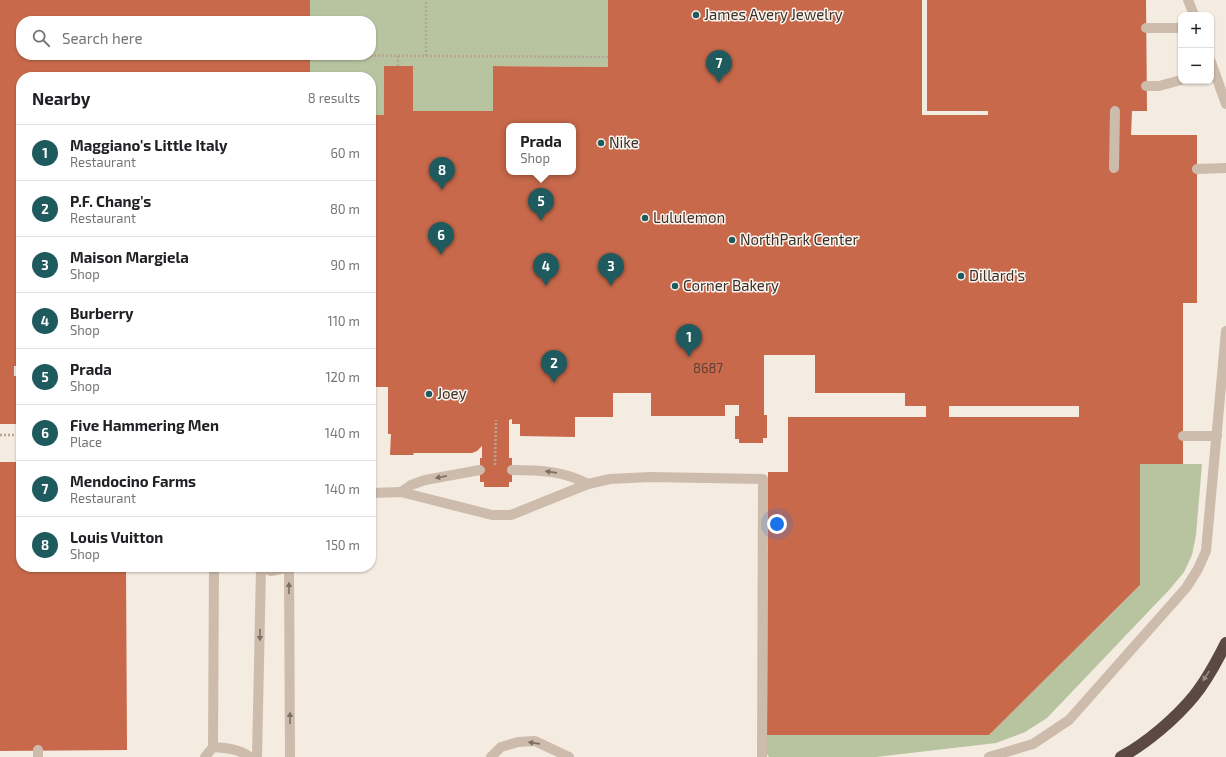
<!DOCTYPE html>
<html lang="en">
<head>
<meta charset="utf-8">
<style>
	body { margin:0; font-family:"Exo 2",sans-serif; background:#f6f6f6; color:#202124 }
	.controls { position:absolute; right:12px; top:12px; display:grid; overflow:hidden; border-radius:8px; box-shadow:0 1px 3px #0004 }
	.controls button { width:36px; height:36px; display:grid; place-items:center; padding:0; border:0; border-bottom:1px solid #e0e0e0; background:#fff; color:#202124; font:20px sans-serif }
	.you { position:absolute; left:777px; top:524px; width:14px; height:14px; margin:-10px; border:3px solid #fff; border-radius:50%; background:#1a73e8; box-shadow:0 0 0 6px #1a73e833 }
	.badge { display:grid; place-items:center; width:26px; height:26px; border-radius:50%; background:#1f5a5e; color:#fff; font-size:13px; font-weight:700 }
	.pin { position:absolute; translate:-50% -33px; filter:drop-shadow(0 1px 2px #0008) }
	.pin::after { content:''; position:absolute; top:21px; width:14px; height:12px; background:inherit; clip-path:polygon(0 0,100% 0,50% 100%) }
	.popup { position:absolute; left:506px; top:123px; width:70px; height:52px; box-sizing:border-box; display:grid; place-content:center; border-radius:8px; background:#fff; filter:drop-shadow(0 1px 3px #0005); font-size:13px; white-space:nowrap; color:#757577 }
	.popup b { font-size:15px; color:#202124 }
	.popup::after { content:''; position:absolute; left:50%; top:100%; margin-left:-8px; border:8px solid transparent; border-top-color:#fff }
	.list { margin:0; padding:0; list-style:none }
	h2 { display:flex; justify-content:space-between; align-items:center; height:52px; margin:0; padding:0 16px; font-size:17px }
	h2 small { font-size:13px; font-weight:400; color:#757577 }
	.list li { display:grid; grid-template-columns:26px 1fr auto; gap:12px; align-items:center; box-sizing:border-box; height:56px; padding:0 16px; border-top:1px solid #e0e0e0 }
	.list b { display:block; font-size:15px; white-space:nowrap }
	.list p { margin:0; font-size:13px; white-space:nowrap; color:#757577 }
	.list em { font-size:13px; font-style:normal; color:#757577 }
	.icon { flex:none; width:22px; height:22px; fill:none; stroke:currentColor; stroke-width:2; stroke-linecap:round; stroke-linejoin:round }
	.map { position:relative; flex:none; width:1226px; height:757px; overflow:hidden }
	.search { position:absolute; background:#fff; box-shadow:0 1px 3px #0004; left:16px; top:16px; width:360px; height:44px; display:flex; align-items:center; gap:10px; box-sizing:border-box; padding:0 14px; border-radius:16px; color:#757577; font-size:15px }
	.panel { position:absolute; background:#fff; box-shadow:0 1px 3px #0004; left:16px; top:72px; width:360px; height:500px; border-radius:16px }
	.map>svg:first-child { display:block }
	.green { fill:#b8c4a0 }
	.building { fill:#c8694b; fill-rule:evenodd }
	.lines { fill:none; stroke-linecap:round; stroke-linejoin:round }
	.path { stroke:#b9a596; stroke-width:2.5; stroke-dasharray:2 2; stroke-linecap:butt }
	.lane { stroke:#cdbbac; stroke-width:10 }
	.highway { stroke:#5c4a42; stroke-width:12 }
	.oneway { fill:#7d6f65 }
	.oneway2 { fill:#9c8e87 }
	.poi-dot { fill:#1f5a5e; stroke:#fbf5ee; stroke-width:1.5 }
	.labels { text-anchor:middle; stroke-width:3; stroke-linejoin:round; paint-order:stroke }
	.number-label { font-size:13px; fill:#5e3e33 }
	.poi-label { font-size:15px; fill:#3b302b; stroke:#fbf5ee; text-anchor:start }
</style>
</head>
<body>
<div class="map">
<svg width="1226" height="757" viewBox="0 0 1226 757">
	<rect width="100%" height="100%" fill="#f4ebe1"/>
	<!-- green -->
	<g class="green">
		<polygon points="310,0 608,0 608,67 493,66 493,111 413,111 413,66 384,66 384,115 371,115 371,77 310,77 310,55 371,55 371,21 310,21"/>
		<polygon points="1140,464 1202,464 1196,535 1192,555 1184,572 1170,589 1047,718 1025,732 996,743 876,757 769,757 767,754 767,735 989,735 1140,585"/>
	</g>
	<!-- building -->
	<g class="building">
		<polygon points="0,0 310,0 310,21 21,21 21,55 310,55 310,77 21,77 21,366 14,366 14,376 21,376 21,424 0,424"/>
		<path d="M608,0h314v115h66v-4h-61v-111h219l1,111h-15l-1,24h66v168h-14v161h-43v121l-151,150h-222l1,-263h20v-55h138v-11h-21v-13h-90v-38h-51v60h3v23h-4v5h-24v-4h-4v-23h4v-11h-14v11h-74v-23h-38v24h-38v20l-55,-1v-12h-8v-5l-3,1v38h3v24h-3v5h-25v-5h-4v-24h2v-12l-5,5 -5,2h-59l1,2h-24l1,-21h-3v-47h-17v-272h13v-49h29v45h80v-45l115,1zM509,126h64v46h-64zM949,406h130v11h-130z"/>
		<polygon points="0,462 21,462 21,567 126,567 127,750 0,751"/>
	</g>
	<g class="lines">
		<!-- path -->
		<g class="path">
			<polyline points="310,55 426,56 426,0"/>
			<polyline points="398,56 398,66"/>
			<polyline points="426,56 608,57"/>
			<polyline points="0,435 21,435"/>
			<polyline points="495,465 496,420"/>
		</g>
		<!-- lane -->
		<g class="lane">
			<polyline points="1188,0 1194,15"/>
			<polyline points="1146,28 1181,28"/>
			<polyline points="1211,62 1226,104"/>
			<polyline points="1146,86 1159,86 1181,80"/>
			<polyline points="1114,168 1115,111"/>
			<polyline points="1197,169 1226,168"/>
			<polyline points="1183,436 1217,436"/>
			<path d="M512,470c28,0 52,1 76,14"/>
			<polyline points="401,492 411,485 425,480 480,470"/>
			<polyline points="371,493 401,492 492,515 511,515 588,484 610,479 650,477 763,479 762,757"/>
			<polyline points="260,567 271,571 290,567"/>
			<polyline points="289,568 290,757"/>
			<path d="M213,747c14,1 26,2 37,10"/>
			<polyline points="38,750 38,757"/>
			<polyline points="205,757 213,747 214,567"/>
			<polyline points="257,757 261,568"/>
			<polyline points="491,757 501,747 518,742 535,741 569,757"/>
			<polyline points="989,757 1033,744 1069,720 1186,588 1198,569 1206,551 1226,331"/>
		</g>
		<!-- highway -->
		<path class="highway" d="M1121,757c26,-14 55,-39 73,-61 13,-16 23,-35 32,-53"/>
	</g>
	<!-- one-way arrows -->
	<defs><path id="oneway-solid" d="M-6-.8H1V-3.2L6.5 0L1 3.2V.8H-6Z"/></defs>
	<g class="oneway">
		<use href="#oneway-solid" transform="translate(551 472) rotate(-172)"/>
		<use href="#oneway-solid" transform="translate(441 477) rotate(169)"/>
		<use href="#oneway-solid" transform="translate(289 588) rotate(-90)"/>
		<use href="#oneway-solid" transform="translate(260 635) rotate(91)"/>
		<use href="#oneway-solid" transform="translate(290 718) rotate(-90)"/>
		<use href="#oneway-solid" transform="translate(534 743) rotate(-172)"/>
	</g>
	<use class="oneway2" href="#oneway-solid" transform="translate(1206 676) rotate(123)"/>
	<!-- markers -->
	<g class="poi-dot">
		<circle cx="696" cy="15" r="4"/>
		<circle cx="601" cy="143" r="4"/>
		<circle cx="645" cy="218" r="4"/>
		<circle cx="732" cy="240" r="4"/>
		<circle cx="961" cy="276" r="4"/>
		<circle cx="675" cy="286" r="4"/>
		<circle cx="429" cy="394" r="4"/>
	</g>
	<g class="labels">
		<!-- number labels -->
		<g class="number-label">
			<text x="708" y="373">8687</text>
		</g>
		<!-- poi labels -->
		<g class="poi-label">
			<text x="704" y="20">James Avery Jewelry</text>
			<text x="609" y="148">Nike</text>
			<text x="653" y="223">Lululemon</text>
			<text x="740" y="245">NorthPark Center</text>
			<text x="969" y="281">Dillard's</text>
			<text x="683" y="291">Corner Bakery</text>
			<text x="437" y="399">Joey</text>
		</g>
	</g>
</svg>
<div class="controls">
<button>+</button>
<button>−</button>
</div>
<div class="you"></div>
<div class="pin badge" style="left:689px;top:357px">1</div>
<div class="pin badge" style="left:554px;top:383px">2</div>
<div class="pin badge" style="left:611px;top:286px">3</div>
<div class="pin badge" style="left:546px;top:286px">4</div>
<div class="pin badge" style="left:541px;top:221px">5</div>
<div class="popup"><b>Prada</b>Shop</div>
<div class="pin badge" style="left:441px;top:255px">6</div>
<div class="pin badge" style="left:719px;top:83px">7</div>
<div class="pin badge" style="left:442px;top:190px">8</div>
<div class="search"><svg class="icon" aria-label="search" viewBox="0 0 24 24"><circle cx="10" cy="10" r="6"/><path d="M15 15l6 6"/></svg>Search here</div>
<section class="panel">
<h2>Nearby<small>8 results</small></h2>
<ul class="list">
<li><span class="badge">1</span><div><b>Maggiano's Little Italy</b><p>Restaurant</p></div><em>60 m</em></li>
<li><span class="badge">2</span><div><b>P.F. Chang's</b><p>Restaurant</p></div><em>80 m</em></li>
<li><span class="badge">3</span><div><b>Maison Margiela</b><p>Shop</p></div><em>90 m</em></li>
<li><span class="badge">4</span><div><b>Burberry</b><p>Shop</p></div><em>110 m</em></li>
<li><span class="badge">5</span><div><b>Prada</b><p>Shop</p></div><em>120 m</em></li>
<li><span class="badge">6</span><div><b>Five Hammering Men</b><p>Place</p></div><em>140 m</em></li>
<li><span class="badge">7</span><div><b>Mendocino Farms</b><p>Restaurant</p></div><em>140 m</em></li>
<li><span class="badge">8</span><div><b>Louis Vuitton</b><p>Shop</p></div><em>150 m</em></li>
</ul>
</section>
</div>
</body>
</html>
